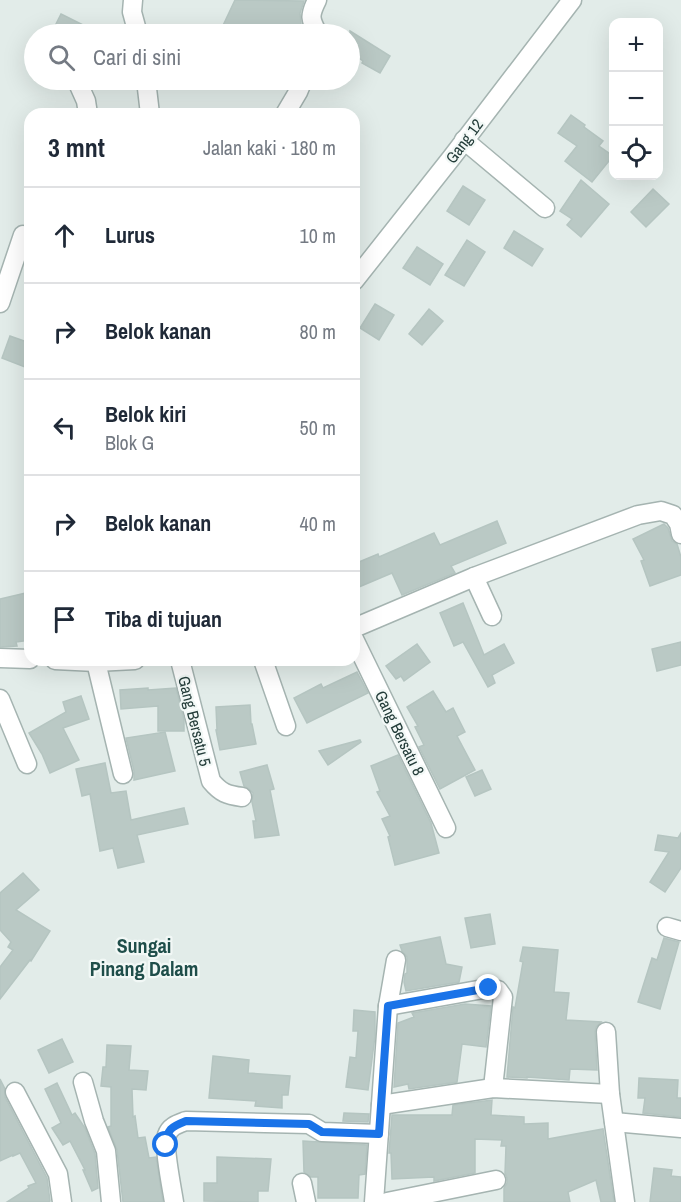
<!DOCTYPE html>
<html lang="id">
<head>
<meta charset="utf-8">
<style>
	body { margin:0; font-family:"Archivo Narrow",sans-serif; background:#f2f2f3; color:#1f2937 }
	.controls { position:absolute; right:18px; top:18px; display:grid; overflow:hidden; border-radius:12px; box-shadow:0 6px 24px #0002 }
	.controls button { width:54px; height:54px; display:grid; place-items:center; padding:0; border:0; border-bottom:2px solid #e0e1e3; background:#fff; color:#1f2937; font:30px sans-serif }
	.stop { position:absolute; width:18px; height:18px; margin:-14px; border:4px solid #1a73e8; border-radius:50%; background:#fff }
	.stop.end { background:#1a73e8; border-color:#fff; box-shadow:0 2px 6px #0008 }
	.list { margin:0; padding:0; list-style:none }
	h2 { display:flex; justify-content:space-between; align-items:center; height:78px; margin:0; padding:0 24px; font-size:26px }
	h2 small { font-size:20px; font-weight:400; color:#747a83 }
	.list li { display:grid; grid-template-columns:39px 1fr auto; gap:18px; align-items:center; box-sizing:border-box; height:96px; padding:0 24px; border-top:2px solid #e0e1e3 }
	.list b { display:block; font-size:22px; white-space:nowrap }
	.list p { margin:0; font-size:20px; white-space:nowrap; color:#747a83 }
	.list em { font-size:20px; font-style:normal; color:#747a83 }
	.icon { flex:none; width:33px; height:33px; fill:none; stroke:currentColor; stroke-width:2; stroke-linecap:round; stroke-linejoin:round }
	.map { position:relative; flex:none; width:681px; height:1202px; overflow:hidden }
	.search { position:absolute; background:#fff; box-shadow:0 6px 24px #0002; left:24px; top:24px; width:336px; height:66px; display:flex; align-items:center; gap:15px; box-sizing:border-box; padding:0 21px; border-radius:33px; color:#747a83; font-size:22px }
	.panel { position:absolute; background:#fff; box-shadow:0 6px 24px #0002; left:24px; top:108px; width:336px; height:558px; border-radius:18px }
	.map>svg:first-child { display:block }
	.building { fill:#bac9c5; stroke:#b5c5c1; stroke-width:1.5 }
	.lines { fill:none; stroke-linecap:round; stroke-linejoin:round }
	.street-casing { stroke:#a5b4b1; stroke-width:21 }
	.street { stroke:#fff; stroke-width:18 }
	.route { stroke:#1a73e8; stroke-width:8 }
	.labels { text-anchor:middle; stroke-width:4.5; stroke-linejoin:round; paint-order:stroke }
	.street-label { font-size:16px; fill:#233c39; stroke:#f2f8f6 }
	.quarter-label { font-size:20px; font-weight:bold; fill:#1f4e4a; stroke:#f2f8f6 }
</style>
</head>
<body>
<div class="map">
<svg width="681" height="1202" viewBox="0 0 681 1202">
	<rect width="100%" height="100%" fill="#e2ece9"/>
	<!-- building -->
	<g class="building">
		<polygon points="235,0 304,1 300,13 301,24 297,34 219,34"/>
		<polygon points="61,14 101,34 51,34"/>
		<polygon points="350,31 390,56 380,73 362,63 363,61 350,52"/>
		<polygon points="571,115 585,125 584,127 603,141 599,146 613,156 592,182 565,161 577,146 558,133"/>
		<polygon points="581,180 609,204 581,237 567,225 572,219 560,211"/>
		<polygon points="463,186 485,200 469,225 447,211"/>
		<polygon points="653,189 669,204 646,227 631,212"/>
		<polygon points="514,231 543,249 532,266 504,248"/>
		<polygon points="467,240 485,252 464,286 445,275"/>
		<polygon points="417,247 443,264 430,285 403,268"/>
		<polygon points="375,304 394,315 379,340 360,328"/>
		<polygon points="429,309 443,321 422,345 409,334"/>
		<polygon points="10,336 30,343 30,369 2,358"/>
		<polygon points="497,521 506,543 451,566 455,573 402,595 392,573 354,589 354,564 378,554 379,557 434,533 440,545"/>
		<polygon points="664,524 668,528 672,541 677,544 681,557 681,575 650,586 641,561 644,560 633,539"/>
		<polygon points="30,592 30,640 16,642 17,646 0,647 0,599"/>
		<polygon points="463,603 484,655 504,644 514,663 492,675 495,683 488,687 463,642 454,646 440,613"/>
		<polygon points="681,642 681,665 657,671 652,649"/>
		<polygon points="417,644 430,662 404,681 401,676 396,679 386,666"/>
		<polygon points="357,672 368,693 307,723 294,698 321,684 323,688"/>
		<polygon points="148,688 148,690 176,688 184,720 184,731 158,731 158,706 121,709 120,690"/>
		<polygon points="433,691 446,712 453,708 465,732 457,736 475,770 440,789 419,747 424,745 415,727 418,726 407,707"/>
		<polygon points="81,696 89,719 63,728 79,760 50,773 42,754 29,733 66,712 63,702"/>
		<polygon points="250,705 251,724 252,724 256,744 220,750 216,730 217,730 216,707"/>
		<polygon points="165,732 175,771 134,780 134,771 126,738"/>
		<polygon points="360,740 361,742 328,765 319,751"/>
		<polygon points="398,755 431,823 439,853 395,865 388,837 390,836 382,819 390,816 377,792 380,791 371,766"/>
		<polygon points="105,763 111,793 126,791 131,820 184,808 188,824 137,835 144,862 118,868 113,848 100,851 90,794 82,796 76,769"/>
		<polygon points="267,765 274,789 270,790 279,835 255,838 253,821 256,821 252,802 253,793 249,789 244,786 240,772"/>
		<polygon points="482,770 491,789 475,796 466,777"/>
		<polygon points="681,833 681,868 665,892 650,882 669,852 655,850 658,835 678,838"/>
		<polygon points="23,873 39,890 16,910 50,931 31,961 30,960 0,999 0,967 13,950 8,947 11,942 0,930 0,893"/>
		<polygon points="490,914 495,944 471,948 465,918"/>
		<polygon points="440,937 446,964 462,967 459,982 406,991 404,982 405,974 407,973 407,957 402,951 400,945"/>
		<polygon points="664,938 679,942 660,1009 638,1002 652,958 657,960"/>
		<polygon points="523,947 558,950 554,992 569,993 566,1020 601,1022 596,1027 595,1032 597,1070 570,1069 569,1080 527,1077 527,1078 507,1077 513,1007 515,1008 523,962 520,961"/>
		<polygon points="465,1004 491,1006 486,1047 462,1044 457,1082 409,1089 408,1084 394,1087 398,1023 414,1017 412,1013"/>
		<polygon points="354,1010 375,1012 375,1036 368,1090 346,1087 350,1057 356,1058 358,1031 353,1031"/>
		<polygon points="62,1039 73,1062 49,1073 38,1050"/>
		<polygon points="107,1045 131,1046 129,1070 148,1071 146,1090 132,1089 133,1117 135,1116 138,1138 145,1137 149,1158 156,1157 163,1202 123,1202 117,1150 108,1127 111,1126 111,1087 101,1086 103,1067 106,1067"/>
		<polygon points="213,1056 249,1060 248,1073 290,1076 288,1095 282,1095 282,1108 255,1106 256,1101 209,1098"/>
		<polygon points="639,1078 678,1080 677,1098 681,1098 681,1117 643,1113 645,1098 638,1098"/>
		<polygon points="0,1079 5,1089 5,1097 47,1178 50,1201 48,1202 7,1202 29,1188 28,1186 36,1183 20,1153 13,1156 13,1155 0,1161"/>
		<polygon points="57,1083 72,1115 75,1113 85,1128 95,1154 98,1188 92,1191 83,1170 85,1170 70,1141 63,1145 52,1128 61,1123 45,1089"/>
		<polygon points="492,1100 491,1115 524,1117 524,1124 548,1123 548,1139 603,1129 614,1202 601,1202 596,1180 568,1192 570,1202 504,1202 504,1188 507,1183 507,1178 505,1173 506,1146 501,1146 502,1140 475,1139 475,1173 434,1181 434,1177 392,1179 391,1153 389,1153 392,1115 452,1115 453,1105"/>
		<polygon points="344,1113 369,1114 368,1122 343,1121"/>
		<polygon points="303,1141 367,1145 365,1174 359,1175 358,1198 318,1198 318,1177 311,1177 304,1172"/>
		<polygon points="217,1157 271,1159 268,1191 258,1191 258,1202 204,1201 204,1183 217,1183"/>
		<polygon points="654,1168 672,1170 671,1176 681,1177 681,1202 650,1202"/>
	</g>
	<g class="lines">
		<defs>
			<g id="street">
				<polyline points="133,0 132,12 138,34"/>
				<path d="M317,0c-8,16 -7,19 1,34"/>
				<polyline points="146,80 150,114"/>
				<polyline points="77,81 86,101 88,114"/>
				<polyline points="285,114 298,92 303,80"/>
				<polyline points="464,140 545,208"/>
				<polyline points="354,281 452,157 572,0"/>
				<polyline points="0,303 23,235"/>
				<polyline points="474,577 492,616"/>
				<polyline points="354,628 474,577 638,515 661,511 673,515 679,524 681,534"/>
				<polyline points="354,639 446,828"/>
				<polyline points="0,658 30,659"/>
				<polyline points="55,660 96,662 135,660"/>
				<path d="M180,660l31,121c10,12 16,14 31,16"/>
				<polyline points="263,660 286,726"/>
				<polyline points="96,662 123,774"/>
				<polyline points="0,699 27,764"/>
				<polyline points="667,927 681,931"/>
				<polyline points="388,1006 489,988 498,990 503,997 493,1088"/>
				<polyline points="606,1032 610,1094 625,1202"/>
				<polyline points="83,1082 94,1121 106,1151 111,1202"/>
				<polyline points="15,1092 58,1174 62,1202"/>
				<polyline points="381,1105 493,1088 610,1094"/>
				<polyline points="614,1122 681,1128"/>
				<polyline points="302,1183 306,1202"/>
				<path d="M174,1202c-2,-13 -11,-57 -7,-67 3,-9 11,-11 19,-14l123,3 13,8 57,2"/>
				<polyline points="374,1202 388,1006 396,960"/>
				<polyline points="387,1202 496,1180"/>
			</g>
		</defs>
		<!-- street casing -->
		<use href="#street" class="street-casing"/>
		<!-- street -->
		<use href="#street" class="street"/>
	</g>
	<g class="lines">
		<!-- route -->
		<path class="route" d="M166,1145c1,-16 5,-18 20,-24l123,3 13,8 57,2 9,-128 101,-18"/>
	</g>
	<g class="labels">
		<!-- street labels -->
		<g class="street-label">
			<text transform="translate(464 141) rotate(-53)" y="6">Gang 12</text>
			<text transform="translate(195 721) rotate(76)" y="6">Gang Bersatu 5</text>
			<text transform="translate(400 733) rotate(64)" y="6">Gang Bersatu 8</text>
		</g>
		<!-- quarter labels -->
		<g class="quarter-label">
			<text x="144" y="953">Sungai<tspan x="144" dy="23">Pinang Dalam</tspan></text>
		</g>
	</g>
</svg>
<div class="controls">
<button>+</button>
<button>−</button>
<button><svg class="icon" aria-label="locate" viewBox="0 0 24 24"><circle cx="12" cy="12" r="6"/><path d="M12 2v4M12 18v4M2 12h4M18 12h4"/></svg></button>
</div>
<div class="stop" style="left:166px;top:1145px"></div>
<div class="stop end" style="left:489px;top:988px"></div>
<div class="search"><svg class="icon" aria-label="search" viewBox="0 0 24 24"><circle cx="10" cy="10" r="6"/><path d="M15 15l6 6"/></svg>Cari di sini</div>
<section class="panel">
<h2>3 mnt<small>Jalan kaki · 180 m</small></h2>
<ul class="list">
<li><svg class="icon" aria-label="ahead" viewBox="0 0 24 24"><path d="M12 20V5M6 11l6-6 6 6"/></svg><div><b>Lurus</b></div><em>10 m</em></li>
<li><svg class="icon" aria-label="right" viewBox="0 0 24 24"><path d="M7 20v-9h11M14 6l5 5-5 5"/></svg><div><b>Belok kanan</b></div><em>80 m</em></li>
<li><svg class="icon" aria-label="left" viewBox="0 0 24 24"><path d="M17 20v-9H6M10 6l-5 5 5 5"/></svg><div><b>Belok kiri</b><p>Blok G</p></div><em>50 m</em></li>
<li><svg class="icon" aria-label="right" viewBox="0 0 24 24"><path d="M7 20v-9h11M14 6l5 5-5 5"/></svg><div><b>Belok kanan</b></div><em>40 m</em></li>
<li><svg class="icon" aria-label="arrive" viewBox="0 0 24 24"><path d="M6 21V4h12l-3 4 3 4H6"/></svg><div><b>Tiba di tujuan</b></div></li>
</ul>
</section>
</div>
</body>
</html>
